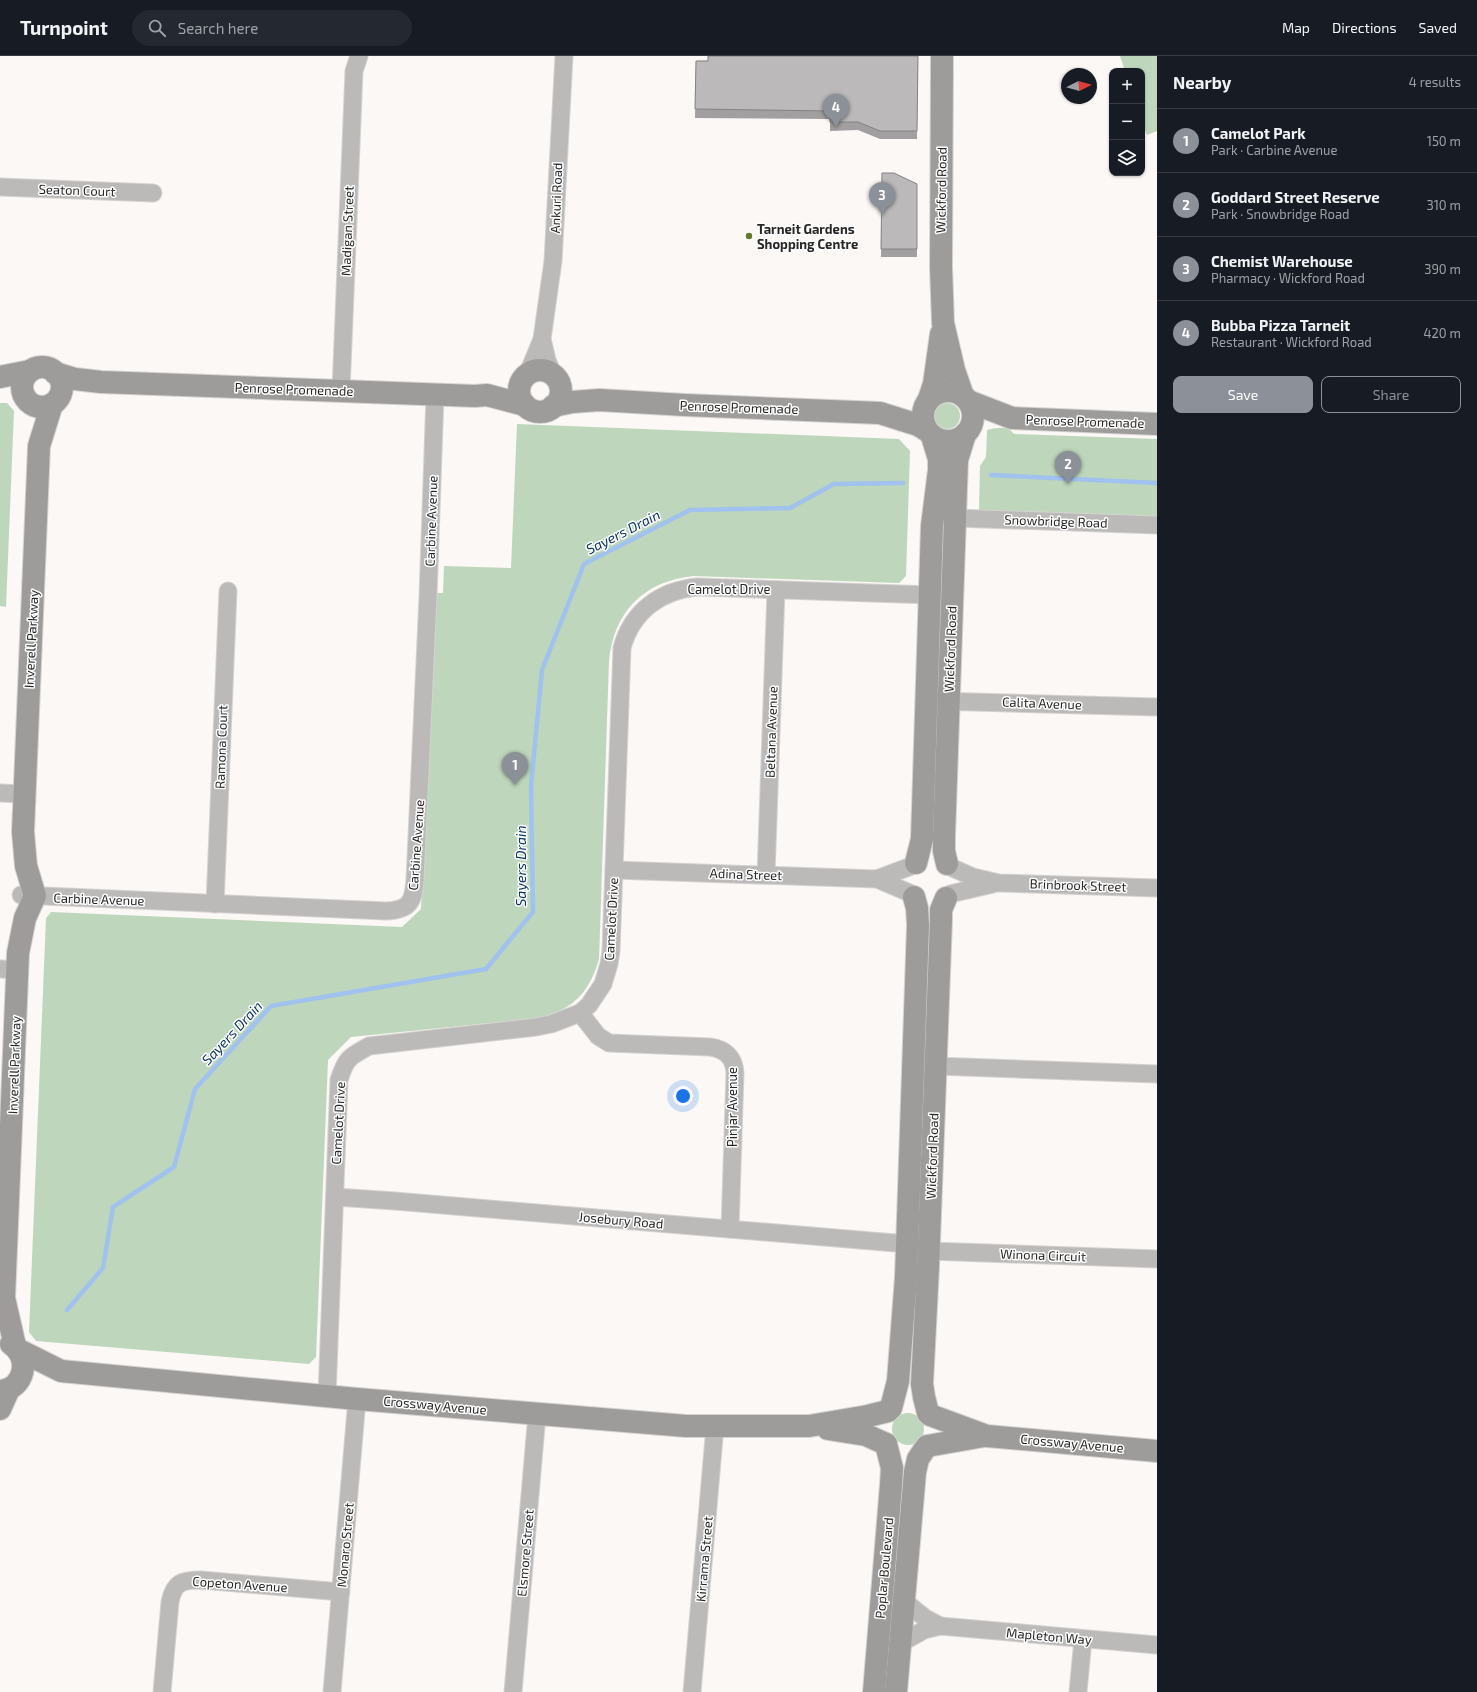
<!DOCTYPE html>
<html lang="en">
<head>
<meta charset="utf-8">
<style>
	body { margin:0; font-family:"Exo 2",sans-serif; background:#242831; color:#f1f3f6 }
	.controls { position:absolute; right:12px; top:12px; display:grid; overflow:hidden; border-radius:8px; box-shadow:0 1px 3px #0004 }
	.controls button { width:36px; height:36px; display:grid; place-items:center; padding:0; border:0; border-bottom:1px solid #363941; background:#171b24; color:#f1f3f6; font:20px sans-serif }
	.compass { position:absolute; left:1061px; top:12px; width:36px; height:36px; border-radius:50%; background:#171b24; box-shadow:0 1px 3px #0004; rotate:84deg }
	.you { position:absolute; left:683px; top:1040px; width:14px; height:14px; margin:-10px; border:3px solid #fff; border-radius:50%; background:#1a73e8; box-shadow:0 0 0 6px #1a73e833 }
	.badge { display:grid; place-items:center; width:26px; height:26px; border-radius:50%; background:#8c9099; color:#fff; font-size:13px; font-weight:700 }
	.pin { position:absolute; translate:-50% -33px; filter:drop-shadow(0 1px 2px #0008) }
	.pin::after { content:''; position:absolute; top:21px; width:14px; height:12px; background:inherit; clip-path:polygon(0 0,100% 0,50% 100%) }
	.list { margin:0; padding:0; list-style:none }
	h2 { display:flex; justify-content:space-between; align-items:center; height:52px; margin:0; padding:0 16px; font-size:17px }
	h2 small { font-size:13px; font-weight:400; color:#9ea1a6 }
	.list li { display:grid; grid-template-columns:26px 1fr auto; gap:12px; align-items:center; box-sizing:border-box; height:64px; padding:0 16px; border-top:1px solid #363941 }
	.list b { display:block; font-size:15px; white-space:nowrap }
	.list p { margin:0; font-size:13px; white-space:nowrap; color:#9ea1a6 }
	.list em { font-size:13px; font-style:normal; color:#9ea1a6 }
	.actions { display:flex; gap:8px; padding:12px 16px }
	.actions a { flex:1; padding:9px 0; border:1px solid #8c9099; border-radius:8px; text-align:center; font-size:14px; color:#8c9099 }
	.actions .main { background:#8c9099; color:#fff }
	.icon { flex:none; width:22px; height:22px; fill:none; stroke:currentColor; stroke-width:2; stroke-linecap:round; stroke-linejoin:round }
	.map { position:relative; flex:none; width:1157px; height:1636px; overflow:hidden }
	header { display:flex; align-items:center; gap:24px; box-sizing:border-box; height:56px; padding:0 20px; background:#171b24; border-bottom:1px solid #363941 }
	header strong { font-size:19px }
	nav { display:flex; gap:22px; margin-inline-start:auto; font-size:14px }
	.search { width:280px; height:36px; background:#242831; display:flex; align-items:center; gap:10px; box-sizing:border-box; padding:0 14px; border-radius:22px; color:#9ea1a6; font-size:15px }
	main { display:flex }
	aside { flex:1; background:#171b24 }
	.map>svg:first-child { display:block }
	.green { fill:#bed6bb }
	.lines { fill:none; stroke-linecap:round; stroke-linejoin:round }
	.stream { stroke:#a1c2ee; stroke-width:4.5 }
	.street-casing { stroke:#d5d2d1; stroke-width:19 }
	.secondary-casing { stroke:#d5d2d1; stroke-width:24 }
	.street { stroke:#bbbab9; stroke-width:17 }
	.secondary { stroke:#9d9c9a; stroke-width:22 }
	.wall { fill:#a29fa1 }
	.building { fill:#bcb9bb; stroke:#848283 }
	.poi-dot { fill:#65792a; stroke:#fff; stroke-width:1.5 }
	.labels { text-anchor:middle; stroke-width:3; stroke-linejoin:round; paint-order:stroke }
	.street-label { font-size:13px; fill:#282726; stroke:#fff }
	.poi-label { font-size:13px; font-weight:bold; fill:#282726; stroke:#fff; text-anchor:start }
	.water-label { font-size:14px; font-style:italic; fill:#093468; stroke:#fff }
</style>
</head>
<body>
<header>
<strong>Turnpoint</strong>
<div class="search"><svg class="icon" aria-label="search" viewBox="0 0 24 24"><circle cx="10" cy="10" r="6"/><path d="M15 15l6 6"/></svg>Search here</div>
<nav><a>Map</a><a>Directions</a><a>Saved</a></nav>
</header>
<main>
<div class="map">
<svg width="1157" height="1636" viewBox="0 0 1157 1636">
	<rect width="100%" height="100%" fill="#fbf8f6"/>
	<!-- green -->
	<g class="green">
		<polygon points="1120,0 1157,0 1157,75 1147,79 1142,65 1142,15 1125,15"/>
		<circle cx="947" cy="360" r="13"/>
		<polygon points="0,347 7,347 14,355 6,551 0,550"/>
		<path d="M517,368l382,15 11,12 -4,125 -7,7 -205,-7c-50,5 -80,35 -85,85l-10,298c-10,34 -25,49 -58,59l-190,19 -23,23 -12,297 -7,7 -273,-23 -7,-9 17,-414 5,-6 351,15 19,-18 13,-316h9l1,-27 67,2z"/>
		<polygon points="996,372 1008,372 1014,378 1157,383 1157,463 979,456 980,410 986,401 987,374"/>
		<circle cx="908" cy="1373" r="16"/>
	</g>
	<g class="lines">
		<!-- stream -->
		<g class="stream">
			<polyline points="991,419 1157,427"/>
			<polyline points="67,1254 103,1212 113,1151 174,1111 195,1033 271,950 486,913 533,856 531,730 542,614 584,508 690,454 790,452 834,428 903,427"/>
		</g>
		<defs>
			<g id="street">
				<polyline points="0,131 153,137"/>
				<polyline points="542,283 547,304 553,319"/>
				<polyline points="528,317 542,283 553,205 564,0"/>
				<polyline points="341,335 354,15 359,0"/>
				<polyline points="955,462 1157,469"/>
				<polyline points="937,645 1157,651"/>
				<polyline points="0,737 25,738"/>
				<polyline points="948,810 973,821 999,827 1157,832"/>
				<polyline points="614,814 877,823 912,838"/>
				<polyline points="766,819 776,534"/>
				<polyline points="877,823 914,809"/>
				<polyline points="950,838 993,828"/>
				<path d="M21,839l365,16c24,-1 27,-9 29,-31l13,-283 7,-202"/>
				<polyline points="215,848 228,535"/>
				<polyline points="0,913 17,914"/>
				<path d="M580,957l18,23 11,7 101,4c15,2 24,10 25,26l-5,156"/>
				<polyline points="936,1010 1157,1018"/>
				<polyline points="335,1141 395,1145 907,1188"/>
				<polyline points="929,1195 1157,1203"/>
				<path d="M327,1340l12,-316c7,-22 10,-23 30,-34l167,-19 15,-3 29,-11 9,-8 14,-21 6,-20 2,-13 11,-303c10,-37 39,-58 76,-61l232,8"/>
				<polyline points="904,1545 925,1562 940,1570"/>
				<polyline points="901,1587 924,1574 940,1570 1157,1589"/>
				<path d="M162,1636l8,-90c4,-20 12,-22 31,-22l140,12"/>
				<polyline points="332,1636 357,1343"/>
				<polyline points="513,1636 537,1358"/>
				<polyline points="692,1636 715,1370"/>
				<polyline points="1078,1636 1083,1583"/>
			</g>
			<g id="secondary">
				<polyline points="942,0 941,211 943,267 954,314 963,340"/>
				<circle cx="42" cy="331" r="20"/>
				<circle cx="540" cy="335" r="21"/>
				<polyline points="55,317 75,323 101,326 475,340 487,339 525,349"/>
				<polyline points="0,321 30,315"/>
				<circle cx="948" cy="360" r="25"/>
				<polyline points="929,343 934,328 941,278"/>
				<polyline points="968,345 1012,362 1157,368"/>
				<polyline points="553,350 572,346 599,344 685,349 880,357 918,369 926,374"/>
				<polyline points="916,807 922,783 932,470 939,414 939,403 932,380"/>
				<polyline points="947,808 944,795 944,781 957,404 965,378"/>
				<polyline points="15,1290 4,1242 18,897 25,862 35,840 26,810 23,776 39,390 52,348"/>
				<polyline points="17,1293 61,1315 357,1343 686,1370 809,1370 868,1360 888,1355"/>
				<path d="M0,1335c25,-2 31,-34 11,-47"/>
				<polyline points="891,1352 898,1325 906,1221 918,869 917,852 914,841"/>
				<polyline points="0,1353 9,1333"/>
				<polyline points="928,1357 924,1341 922,1328 928,1212 941,864 941,854 946,842"/>
				<polyline points="930,1359 987,1380 1157,1395"/>
				<polyline points="828,1373 866,1379 886,1388"/>
				<polyline points="927,1390 984,1380"/>
				<polyline points="874,1636 891,1429 892,1412 886,1388"/>
				<polyline points="896,1636 915,1416 918,1403 924,1394"/>
			</g>
		</defs>
		<!-- street casing -->
		<use href="#street" class="street-casing"/>
		<!-- secondary casing -->
		<use href="#secondary" class="secondary-casing"/>
		<!-- street -->
		<use href="#street" class="street"/>
		<!-- secondary -->
		<use href="#secondary" class="secondary"/>
	</g>
	<!-- wall -->
	<g class="wall">
		<polygon points="918,0 917,83 880,83 858,74 830,75 830,63 695,62 696,5"/>
		<polygon points="882,117 917,128 917,201 881,201"/>
	</g>
	<!-- building -->
	<g class="building">
		<polygon points="708,0 918,0 917,75 880,75 858,66 830,66 830,55 695,53 696,5 708,5"/>
		<polygon points="882,117 894,117 917,128 917,193 881,193"/>
	</g>
	<!-- markers -->
	<circle class="poi-dot" cx="749" cy="180" r="4"/>
	<g class="labels">
		<!-- street labels -->
		<g class="street-label">
			<text transform="translate(77 134) rotate(2)" y="5">Seaton Court</text>
			<text transform="translate(941 134) rotate(-89)" y="5">Wickford Road</text>
			<text transform="translate(556 142) rotate(-88)" y="5">Ankuri Road</text>
			<text transform="translate(347 175) rotate(-88)" y="5">Madigan Street</text>
			<text transform="translate(294 333) rotate(2)" y="5">Penrose Promenade</text>
			<text transform="translate(739 351) rotate(2)" y="5">Penrose Promenade</text>
			<text transform="translate(1085 365) rotate(2)" y="5">Penrose Promenade</text>
			<text transform="translate(431 465) rotate(-88)" y="5">Carbine Avenue</text>
			<text transform="translate(1056 465) rotate(2)" y="5">Snowbridge Road</text>
			<text x="729" y="538">Camelot Drive</text>
			<text transform="translate(31 583) rotate(-87)" y="5">Inverell Parkway</text>
			<text transform="translate(950 593) rotate(-88)" y="5">Wickford Road</text>
			<text transform="translate(1042 647) rotate(2)" y="5">Calita Avenue</text>
			<text transform="translate(771 676) rotate(-88)" y="5">Beltana Avenue</text>
			<text transform="translate(221 691) rotate(-88)" y="5">Ramona Court</text>
			<text transform="translate(416 789) rotate(-86)" y="5">Carbine Avenue</text>
			<text transform="translate(746 818) rotate(2)" y="5">Adina Street</text>
			<text transform="translate(1078 829) rotate(2)" y="5">Brinbrook Street</text>
			<text transform="translate(99 843) rotate(2)" y="5">Carbine Avenue</text>
			<text transform="translate(611 863) rotate(-87)" y="5">Camelot Drive</text>
			<text transform="translate(14 1009) rotate(-88)" y="5">Inverell Parkway</text>
			<text transform="translate(732 1051) rotate(-90)" y="5">Pinjar Avenue</text>
			<text transform="translate(338 1067) rotate(-87)" y="5">Camelot Drive</text>
			<text transform="translate(932 1100) rotate(-88)" y="5">Wickford Road</text>
			<text transform="translate(621 1164) rotate(5)" y="5">Josebury Road</text>
			<text transform="translate(1043 1199) rotate(2)" y="5">Winona Circuit</text>
			<text transform="translate(435 1349) rotate(5)" y="5">Crossway Avenue</text>
			<text transform="translate(1072 1387) rotate(5)" y="5">Crossway Avenue</text>
			<text transform="translate(345 1489) rotate(-85)" y="5">Monaro Street</text>
			<text transform="translate(525 1497) rotate(-85)" y="5">Elsmore Street</text>
			<text transform="translate(704 1503) rotate(-85)" y="5">Kirrama Street</text>
			<text transform="translate(884 1512) rotate(-85)" y="5">Poplar Boulevard</text>
			<text transform="translate(240 1528) rotate(4)" y="5">Copeton Avenue</text>
			<text transform="translate(1049 1580) rotate(5)" y="5">Mapleton Way</text>
		</g>
		<!-- poi labels -->
		<g class="poi-label">
			<text x="757" y="178">Tarneit Gardens<tspan x="757" dy="15">Shopping Centre</tspan></text>
		</g>
		<!-- water labels -->
		<g class="water-label">
			<text transform="translate(623 476) rotate(-27)" y="5">Sayers Drain</text>
			<text transform="translate(521 810) rotate(-90)" y="5">Sayers Drain</text>
			<text transform="translate(232 977) rotate(-47)" y="5">Sayers Drain</text>
		</g>
	</g>
</svg>
<div class="controls">
<button>+</button>
<button>−</button>
<button><svg class="icon" aria-label="layers" viewBox="0 0 24 24"><path d="M12 4l9 5-9 5-9-5zM3 14l9 5 9-5"/></svg></button>
</div>
<svg class="compass" viewBox="-18 -18 36 36"><path d="M0-13l5 13h-10z" fill="#e53935"/><path d="M0 13l5-13h-10z" fill="#9ea1a6"/></svg>
<div class="you"></div>
<div class="pin badge" style="left:515px;top:729px">1</div>
<div class="pin badge" style="left:1068px;top:428px">2</div>
<div class="pin badge" style="left:882px;top:159px">3</div>
<div class="pin badge" style="left:836px;top:71px">4</div>
</div>
<aside>
<h2>Nearby<small>4 results</small></h2>
<ul class="list">
<li><span class="badge">1</span><div><b>Camelot Park</b><p>Park · Carbine Avenue</p></div><em>150 m</em></li>
<li><span class="badge">2</span><div><b>Goddard Street Reserve</b><p>Park · Snowbridge Road</p></div><em>310 m</em></li>
<li><span class="badge">3</span><div><b>Chemist Warehouse</b><p>Pharmacy · Wickford Road</p></div><em>390 m</em></li>
<li><span class="badge">4</span><div><b>Bubba Pizza Tarneit</b><p>Restaurant · Wickford Road</p></div><em>420 m</em></li>
</ul>
<div class="actions"><a class="main">Save</a><a>Share</a></div>
</aside>
</main>
</body>
</html>
